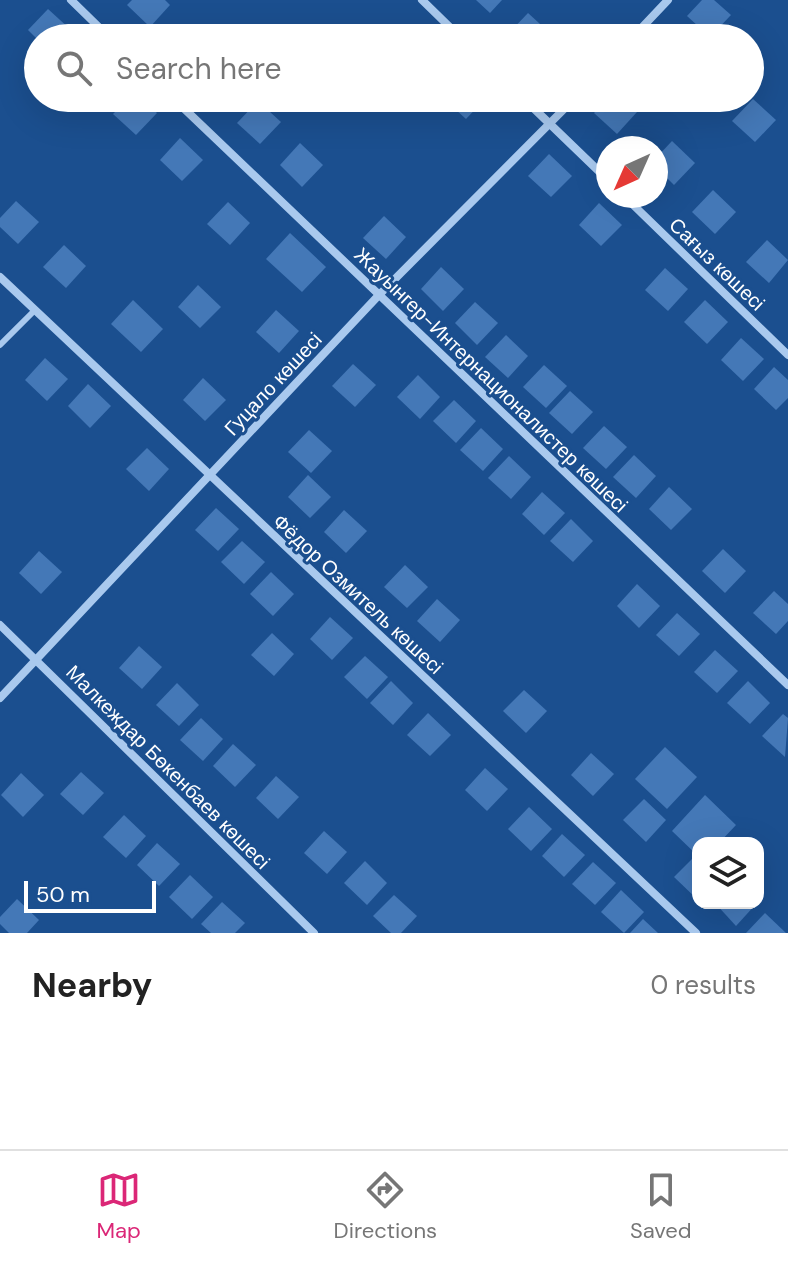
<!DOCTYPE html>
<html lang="en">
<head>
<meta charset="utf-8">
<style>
	body { margin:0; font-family:"DM Sans",sans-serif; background:#f2f2f2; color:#222 }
	.controls { position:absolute; right:24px; bottom:24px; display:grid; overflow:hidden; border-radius:16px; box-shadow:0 8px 32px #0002 }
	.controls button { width:72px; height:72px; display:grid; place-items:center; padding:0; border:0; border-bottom:2px solid #e0e0e0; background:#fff; color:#222; font:40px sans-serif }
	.compass { position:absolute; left:596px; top:136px; width:72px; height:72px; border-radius:50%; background:#fff; box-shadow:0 8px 32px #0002; rotate:225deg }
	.scale { position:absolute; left:24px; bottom:20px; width:132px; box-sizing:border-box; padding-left:8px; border:4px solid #fff; border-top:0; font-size:22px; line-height:28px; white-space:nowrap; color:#fff; -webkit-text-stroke:6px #1b4f8f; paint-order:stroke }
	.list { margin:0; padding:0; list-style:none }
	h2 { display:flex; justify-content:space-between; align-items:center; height:104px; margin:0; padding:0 32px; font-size:34px }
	h2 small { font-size:26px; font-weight:400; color:#767676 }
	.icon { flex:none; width:44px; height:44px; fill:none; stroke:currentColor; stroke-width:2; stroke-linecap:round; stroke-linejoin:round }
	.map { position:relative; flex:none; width:788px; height:933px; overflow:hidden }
	.search { position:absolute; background:#fff; box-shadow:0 8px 32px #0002; left:24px; right:24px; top:24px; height:88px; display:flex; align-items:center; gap:20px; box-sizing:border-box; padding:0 28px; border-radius:44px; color:#767676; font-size:30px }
	.sheet { height:216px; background:#fff }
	nav { display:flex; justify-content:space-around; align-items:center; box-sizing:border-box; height:112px; border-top:2px solid #e0e0e0; background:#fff; font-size:22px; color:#767676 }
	nav a { display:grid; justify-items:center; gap:4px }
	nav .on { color:#db2777 }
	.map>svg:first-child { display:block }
	.building { fill:#4478b7 }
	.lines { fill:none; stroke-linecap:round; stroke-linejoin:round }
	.service { stroke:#a9c9ee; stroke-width:6 }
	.minor { stroke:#a9c9ee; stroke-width:8 }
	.labels { text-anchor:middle; stroke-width:6; stroke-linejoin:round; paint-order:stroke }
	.street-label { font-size:20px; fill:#fff; stroke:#1b4f8f }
</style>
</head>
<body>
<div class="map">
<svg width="788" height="933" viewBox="0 0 788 933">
	<rect width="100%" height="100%" fill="#1b4f8f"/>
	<!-- building -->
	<g class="building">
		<polygon points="132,0 165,0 170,5 150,27 127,5"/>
		<polygon points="476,0 502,0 490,13"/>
		<polygon points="702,0 714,0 731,15 710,37 687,16"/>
		<polygon points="48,9 71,30 63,38 38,40 28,30"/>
		<polygon points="528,13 551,34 547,38 512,38 508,34"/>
		<polygon points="129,98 140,98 157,113 136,135 113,114"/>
		<polygon points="443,98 486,98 466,119"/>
		<polygon points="608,98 622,98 637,112 617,134 594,113"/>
		<polygon points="753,99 776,120 755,142 732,121"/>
		<polygon points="258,101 281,122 260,144 237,123"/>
		<polygon points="180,138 203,160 182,181 160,160"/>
		<polygon points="672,141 695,163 674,185 656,167 656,158"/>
		<polygon points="300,143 323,165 302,187 280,165"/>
		<polygon points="549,154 572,176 551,197 528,176"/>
		<polygon points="713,190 736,212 715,234 692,212"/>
		<polygon points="16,201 39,222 18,244 0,227 0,218"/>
		<polygon points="228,202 250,223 230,245 207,224"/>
		<polygon points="599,203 622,225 601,246 579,225"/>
		<polygon points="384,216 406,237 386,259 363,238"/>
		<polygon points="290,233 326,267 302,292 266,259"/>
		<polygon points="767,240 788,260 769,283 746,262"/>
		<polygon points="64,245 86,266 66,288 43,267"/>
		<polygon points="441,267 464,289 443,311 421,289"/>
		<polygon points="665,268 688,289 668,311 645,290"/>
		<polygon points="198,285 221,307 200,328 178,307"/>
		<polygon points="133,300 163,329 141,352 111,324"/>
		<polygon points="705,300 728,322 707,344 684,322"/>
		<polygon points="475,302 498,323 477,345 455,323"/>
		<polygon points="276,310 299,331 279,353 256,332"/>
		<polygon points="506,335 528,356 508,378 485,357"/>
		<polygon points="741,338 764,359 743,381 721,360"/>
		<polygon points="45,358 68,379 47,401 25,380"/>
		<polygon points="353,364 376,385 355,407 332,386"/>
		<polygon points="544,365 567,386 546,408 523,387"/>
		<polygon points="774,367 788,380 788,398 776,410 754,389"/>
		<polygon points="418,375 440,397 420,419 397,397"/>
		<polygon points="203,378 226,400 205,421 183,400"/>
		<polygon points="88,384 111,406 90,428 68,406"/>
		<polygon points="570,391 593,412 572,434 549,413"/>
		<polygon points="454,400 476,421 456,443 433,421"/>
		<polygon points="604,426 627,447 606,469 583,448"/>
		<polygon points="481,428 503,449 483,471 460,450"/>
		<polygon points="309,430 332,451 311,473 288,452"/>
		<polygon points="147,448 169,469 149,491 126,469"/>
		<polygon points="634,455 656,476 636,498 613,477"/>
		<polygon points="509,456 531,477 511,499 488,478"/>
		<polygon points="308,475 331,497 310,518 288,497"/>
		<polygon points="669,487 692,509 671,530 649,509"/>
		<polygon points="542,492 565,513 544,535 522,514"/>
		<polygon points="216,508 239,529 218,551 195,530"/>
		<polygon points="344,510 367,531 346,553 324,532"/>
		<polygon points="571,519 593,541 573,562 550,541"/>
		<polygon points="242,541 265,562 244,584 221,562"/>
		<polygon points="723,549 746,571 725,593 702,571"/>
		<polygon points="39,551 62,572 41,594 19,573"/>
		<polygon points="405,565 428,587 407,608 384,587"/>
		<polygon points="271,572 294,594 273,616 250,594"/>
		<polygon points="637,584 660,606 639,628 617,606"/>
		<polygon points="774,591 788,604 788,621 776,634 753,613"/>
		<polygon points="437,599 460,620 440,642 417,621"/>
		<polygon points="677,613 700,634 679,656 656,635"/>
		<polygon points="330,617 353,638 332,660 310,639"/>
		<polygon points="272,633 294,654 274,676 251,655"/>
		<polygon points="139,646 162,667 142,689 119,668"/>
		<polygon points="715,650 738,671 717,693 694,672"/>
		<polygon points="365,656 388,677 367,699 344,677"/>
		<polygon points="391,681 413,703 393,725 370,703"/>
		<polygon points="748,681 770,703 750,724 727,703"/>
		<polygon points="177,683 199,705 179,726 156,705"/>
		<polygon points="524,690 547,711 526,733 503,711"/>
		<polygon points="428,713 451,735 430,756 407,735"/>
		<polygon points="783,714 788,718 785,757 762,736"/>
		<polygon points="201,718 223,739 203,761 180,740"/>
		<polygon points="233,744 256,765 235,787 213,766"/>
		<polygon points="665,747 697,777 667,809 635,779"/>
		<polygon points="591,753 614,774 593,796 571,775"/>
		<polygon points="485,768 508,789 487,811 465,790"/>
		<polygon points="81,772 104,793 83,815 60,794"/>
		<polygon points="21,773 44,795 23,817 1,795"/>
		<polygon points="276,776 299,797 278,819 256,798"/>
		<polygon points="705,795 736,825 719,843 698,843 698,856 672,831"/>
		<polygon points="644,799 666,820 646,842 623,820"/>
		<polygon points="529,807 552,829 531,851 508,829"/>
		<polygon points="124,815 146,836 126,858 103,837"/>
		<polygon points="324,831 347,852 327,874 304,853"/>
		<polygon points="562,834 585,855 564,877 542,856"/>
		<polygon points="157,843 180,864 159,886 137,865"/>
		<polygon points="695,856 698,858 698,900 674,877"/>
		<polygon points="365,861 387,883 367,905 344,883"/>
		<polygon points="593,862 616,883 595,905 572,884"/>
		<polygon points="190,875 213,897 192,919 169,897"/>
		<polygon points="621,890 644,912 624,933 601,912"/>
		<polygon points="394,895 417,916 401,933 391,933 373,916"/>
		<polygon points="17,899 39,920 27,933 9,933 0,924 0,917"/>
		<polygon points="222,902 245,923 235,933 211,933 201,924"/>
		<polygon points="715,903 755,903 756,904 736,926"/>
		<polygon points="765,913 786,933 746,933"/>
		<polygon points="643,919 658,933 630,933"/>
	</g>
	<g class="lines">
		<!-- service -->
		<polyline class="service" points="0,345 35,310"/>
		<!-- minor -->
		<g class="minor">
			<polyline points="71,0 110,38"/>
			<polyline points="422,0 461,38"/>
			<polyline points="632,38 668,0"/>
			<polyline points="173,98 788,685"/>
			<polyline points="523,98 608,180"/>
			<polyline points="624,196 788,355"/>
			<polyline points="0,277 696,933"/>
			<polyline points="0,625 314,933"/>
			<polyline points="0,698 378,296 575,98"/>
		</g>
	</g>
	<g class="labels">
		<!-- street labels -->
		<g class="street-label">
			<text transform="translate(717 264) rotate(44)" y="7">Сағыз көшесі</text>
			<text transform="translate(491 380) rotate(44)" y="7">Жауынгер-Интернационалистер көшесі</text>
			<text transform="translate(273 384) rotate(-47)" y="7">Гуцало көшесі</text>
			<text transform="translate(358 594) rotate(43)" y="7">Фёдор Озмитель көшесі</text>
			<text transform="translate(168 767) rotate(45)" y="7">Малкеждар Бөкенбаев көшесі</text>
		</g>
	</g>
</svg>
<div class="controls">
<button><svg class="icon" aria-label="layers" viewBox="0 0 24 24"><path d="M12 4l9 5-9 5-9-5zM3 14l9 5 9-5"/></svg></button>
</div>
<svg class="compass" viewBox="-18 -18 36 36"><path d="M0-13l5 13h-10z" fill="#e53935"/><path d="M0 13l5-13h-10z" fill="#767676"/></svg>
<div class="scale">50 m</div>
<div class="search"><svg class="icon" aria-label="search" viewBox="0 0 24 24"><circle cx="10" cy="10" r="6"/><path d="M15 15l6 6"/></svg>Search here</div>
</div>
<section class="sheet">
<h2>Nearby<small>0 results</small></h2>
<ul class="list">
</ul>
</section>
<nav>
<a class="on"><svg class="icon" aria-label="map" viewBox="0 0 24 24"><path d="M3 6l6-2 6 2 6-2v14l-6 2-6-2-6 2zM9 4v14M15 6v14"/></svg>Map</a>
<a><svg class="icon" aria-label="directions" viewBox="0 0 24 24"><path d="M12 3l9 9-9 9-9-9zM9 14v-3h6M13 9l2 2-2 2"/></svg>Directions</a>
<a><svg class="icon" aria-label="saved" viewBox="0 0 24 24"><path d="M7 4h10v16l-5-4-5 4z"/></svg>Saved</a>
</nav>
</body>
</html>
